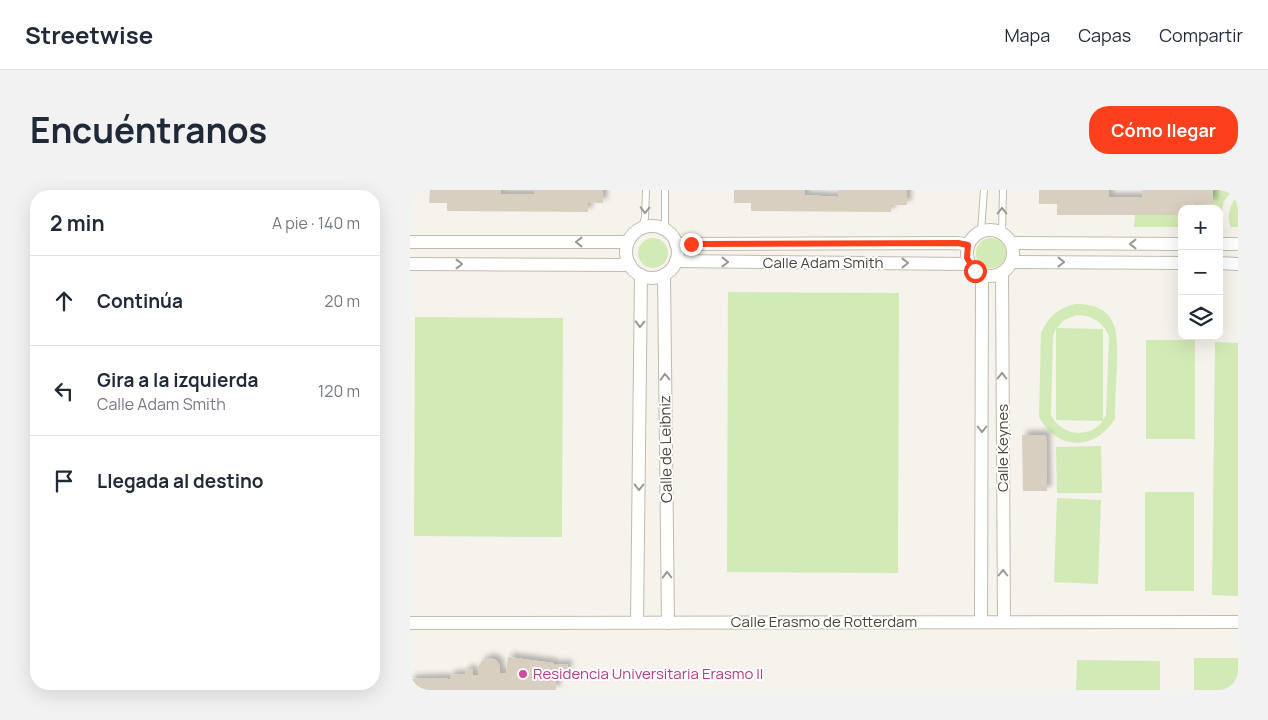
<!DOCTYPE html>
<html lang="es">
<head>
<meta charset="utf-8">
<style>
	body { margin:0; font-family:Manrope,sans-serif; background:#f2f2f3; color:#1f2937 }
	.controls { position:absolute; right:15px; top:15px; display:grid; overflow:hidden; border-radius:10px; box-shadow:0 5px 20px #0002 }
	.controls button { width:45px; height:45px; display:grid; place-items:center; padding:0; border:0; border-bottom:1px solid #e0e1e3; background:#fff; color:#1f2937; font:25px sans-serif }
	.stop { position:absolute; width:15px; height:15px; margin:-11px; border:4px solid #fc3f1d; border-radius:50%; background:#fff }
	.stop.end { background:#fc3f1d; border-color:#fff; box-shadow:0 1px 5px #0008 }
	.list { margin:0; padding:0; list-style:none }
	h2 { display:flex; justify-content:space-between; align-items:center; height:65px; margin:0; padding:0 20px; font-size:21px }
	h2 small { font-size:16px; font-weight:400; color:#747a83 }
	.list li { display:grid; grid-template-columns:32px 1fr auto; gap:15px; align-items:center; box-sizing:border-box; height:90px; padding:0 20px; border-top:1px solid #e0e1e3 }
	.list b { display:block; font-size:19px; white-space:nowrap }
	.list p { margin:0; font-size:16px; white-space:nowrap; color:#747a83 }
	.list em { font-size:16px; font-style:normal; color:#747a83 }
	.icon { flex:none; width:28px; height:28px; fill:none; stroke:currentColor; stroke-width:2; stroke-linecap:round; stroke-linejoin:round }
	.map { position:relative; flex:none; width:828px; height:500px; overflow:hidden; border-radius:20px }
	header { display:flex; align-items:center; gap:30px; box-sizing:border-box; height:70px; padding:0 25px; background:#fff; border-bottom:1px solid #e0e1e3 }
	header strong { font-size:24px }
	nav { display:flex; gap:28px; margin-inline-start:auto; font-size:18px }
	.intro { display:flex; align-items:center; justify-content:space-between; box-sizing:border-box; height:120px; padding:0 30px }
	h1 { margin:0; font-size:35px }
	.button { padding:12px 22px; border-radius:20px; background:#fc3f1d; color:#fff; font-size:18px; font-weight:700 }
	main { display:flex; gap:30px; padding:0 30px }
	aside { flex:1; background:#fff; border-radius:20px; box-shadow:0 5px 20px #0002 }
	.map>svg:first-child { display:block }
	.green { fill:#d2eab5; fill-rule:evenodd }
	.building { fill:#d8cfc1; filter:url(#shadow) }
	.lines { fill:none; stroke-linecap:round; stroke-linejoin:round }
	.service-casing { stroke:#c2bbae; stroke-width:8 }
	.minor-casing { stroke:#c2bbae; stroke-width:14 }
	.service { stroke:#fff; stroke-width:6 }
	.minor { stroke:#fff; stroke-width:12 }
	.oneway { stroke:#9c9892 }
	.route { stroke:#fc3f1d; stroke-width:6 }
	.hotel-dot { fill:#d1479c; stroke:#fff; stroke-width:2 }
	.labels { text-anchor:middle; stroke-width:4; stroke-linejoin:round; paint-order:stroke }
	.street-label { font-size:15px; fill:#4b4439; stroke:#fff }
	.hotel-label { font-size:15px; fill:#b23c85; stroke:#fff; text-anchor:start }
</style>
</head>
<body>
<header>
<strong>Streetwise</strong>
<nav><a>Mapa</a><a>Capas</a><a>Compartir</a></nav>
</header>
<div class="intro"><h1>Encuéntranos</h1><a class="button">Cómo llegar</a></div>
<main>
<aside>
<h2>2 min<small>A pie · 140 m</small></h2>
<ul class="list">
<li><svg class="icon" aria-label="ahead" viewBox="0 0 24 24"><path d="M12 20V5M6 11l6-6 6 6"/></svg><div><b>Continúa</b></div><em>20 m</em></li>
<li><svg class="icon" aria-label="left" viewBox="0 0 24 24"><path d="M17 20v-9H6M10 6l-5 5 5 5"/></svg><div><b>Gira a la izquierda</b><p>Calle Adam Smith</p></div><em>120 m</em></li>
<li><svg class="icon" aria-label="arrive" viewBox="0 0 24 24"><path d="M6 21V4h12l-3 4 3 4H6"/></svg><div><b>Llegada al destino</b></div></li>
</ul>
</aside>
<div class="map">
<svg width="828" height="500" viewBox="0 0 828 500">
	<defs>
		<filter id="shadow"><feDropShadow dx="4.5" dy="-4.5" stdDeviation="2.5" flood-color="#0004"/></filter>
	</defs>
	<rect width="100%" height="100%" fill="#f6f3ec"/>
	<!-- green -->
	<g class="green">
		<polygon points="803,0 823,0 814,11 809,35 809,19 785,19 785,14"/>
		<path d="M828,6v31h-7c-5,-9 -1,-25 7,-31z"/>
		<polygon points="725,25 772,25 772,37 724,37"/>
		<circle cx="243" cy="63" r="15"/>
		<circle cx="581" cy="63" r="15"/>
		<polygon points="318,102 489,103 488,383 317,382"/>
		<path d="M665,114c45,0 43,30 42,64 -1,17 -2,34 -2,51 -20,32 -58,32 -76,-2l2,-84c7,-16 17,-25 34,-29zM667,125c15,0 26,7 32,21l-3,80 -3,4v-91l-46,-1 7,-8zM646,138v92l47,1c-14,18 -42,15 -52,-6l2,-79z"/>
		<polygon points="5,127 153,128 152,347 4,346"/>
		<rect x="736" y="150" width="49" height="99"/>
		<polygon points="805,152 828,153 828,406 802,405"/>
		<polygon points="691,256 692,303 647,303 646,257"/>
		<rect x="735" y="302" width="49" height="99"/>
		<polygon points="647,308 691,310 688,394 644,392"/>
		<rect x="784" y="468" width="44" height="32"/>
		<polygon points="667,470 750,471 750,500 666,500"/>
	</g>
	<!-- building -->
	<g class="building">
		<polygon points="20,0 91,0 91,4 124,4 124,0 193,0 193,13 178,13 178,22 37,21 37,13 19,13"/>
		<polygon points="324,0 395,0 394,5 428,7 428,0 497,0 497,15 481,15 481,22 341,21 341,13 324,13"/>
		<polygon points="629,0 699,0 699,7 732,7 732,0 803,0 803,14 785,14 785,19 772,19 772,25 647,25 647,14 629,14"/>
		<polygon points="612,245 636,245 637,301 613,301"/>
		<polygon points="98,467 143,473 144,475 158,474 156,486 146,489 146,500 0,500 0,489 36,488 40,490 40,485 55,484 56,479 63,480 63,485 69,485 68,477 72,471 79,468 86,470 90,476 90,483 96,483"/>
	</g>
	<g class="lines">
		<defs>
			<g id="service">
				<polyline points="231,39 235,28 236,0"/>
				<polyline points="255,40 255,0"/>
				<polyline points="571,41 574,0"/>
				<polyline points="592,43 593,0"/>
			</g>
			<g id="minor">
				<circle cx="242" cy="62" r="26"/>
				<circle cx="580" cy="63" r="23"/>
				<polyline points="0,52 217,52"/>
				<polyline points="602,53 772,54"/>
				<polyline points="266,54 548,53 558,55"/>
				<polyline points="809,54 828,54"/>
				<polyline points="266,71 559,74"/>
				<polyline points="602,72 772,73"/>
				<polyline points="809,73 828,74"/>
				<polyline points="0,74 220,75"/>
				<polyline points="592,84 594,432"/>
				<polyline points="254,85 258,433"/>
				<polyline points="571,431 572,85"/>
				<polyline points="227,432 231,85"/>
				<polyline points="0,433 828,432"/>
			</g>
		</defs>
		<!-- service casing -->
		<use href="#service" class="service-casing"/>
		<!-- minor casing -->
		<use href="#minor" class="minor-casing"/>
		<!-- service -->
		<use href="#service" class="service"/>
		<!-- minor -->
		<use href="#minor" class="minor"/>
	</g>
	<!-- one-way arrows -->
	<defs><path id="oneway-chevron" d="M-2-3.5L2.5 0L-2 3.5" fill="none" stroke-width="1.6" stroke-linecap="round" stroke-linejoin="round" transform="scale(1.25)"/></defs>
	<g class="oneway">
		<use href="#oneway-chevron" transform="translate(235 20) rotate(92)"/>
		<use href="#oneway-chevron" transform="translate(592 21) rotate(-90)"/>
		<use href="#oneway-chevron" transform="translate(169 52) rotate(-180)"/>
		<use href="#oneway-chevron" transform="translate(723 54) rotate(-180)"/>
		<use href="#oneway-chevron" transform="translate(315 72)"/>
		<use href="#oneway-chevron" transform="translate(651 72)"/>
		<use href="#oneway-chevron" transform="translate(495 73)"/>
		<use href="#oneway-chevron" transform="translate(49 74)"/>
		<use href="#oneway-chevron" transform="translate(230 134) rotate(91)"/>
		<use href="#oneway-chevron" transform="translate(592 186) rotate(-90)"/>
		<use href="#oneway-chevron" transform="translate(255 187) rotate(-91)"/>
		<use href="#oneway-chevron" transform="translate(572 239) rotate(90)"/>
		<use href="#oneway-chevron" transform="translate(229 297) rotate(91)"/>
		<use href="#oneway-chevron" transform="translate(593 383) rotate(-90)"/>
		<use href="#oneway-chevron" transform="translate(257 385) rotate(-91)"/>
	</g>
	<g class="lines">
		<!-- route -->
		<polyline class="route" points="281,54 548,53 558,55 557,68 565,81"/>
	</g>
	<!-- markers -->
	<circle class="hotel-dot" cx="113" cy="484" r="5"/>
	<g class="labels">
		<!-- street labels -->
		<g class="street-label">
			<text x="413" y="78">Calle Adam Smith</text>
			<text transform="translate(593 258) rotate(-90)" y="5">Calle Keynes</text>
			<text transform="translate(256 259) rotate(-91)" y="5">Calle de Leibniz</text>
			<text x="414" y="437">Calle Erasmo de Rotterdam</text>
		</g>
		<!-- hotel labels -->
		<g class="hotel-label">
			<text x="123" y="489">Residencia Universitaria Erasmo II</text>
		</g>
	</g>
</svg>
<div class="controls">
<button>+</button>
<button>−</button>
<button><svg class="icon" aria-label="layers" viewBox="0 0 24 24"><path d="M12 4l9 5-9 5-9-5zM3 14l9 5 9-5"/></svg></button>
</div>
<div class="stop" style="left:565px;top:81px"></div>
<div class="stop end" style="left:281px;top:54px"></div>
</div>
</main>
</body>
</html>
